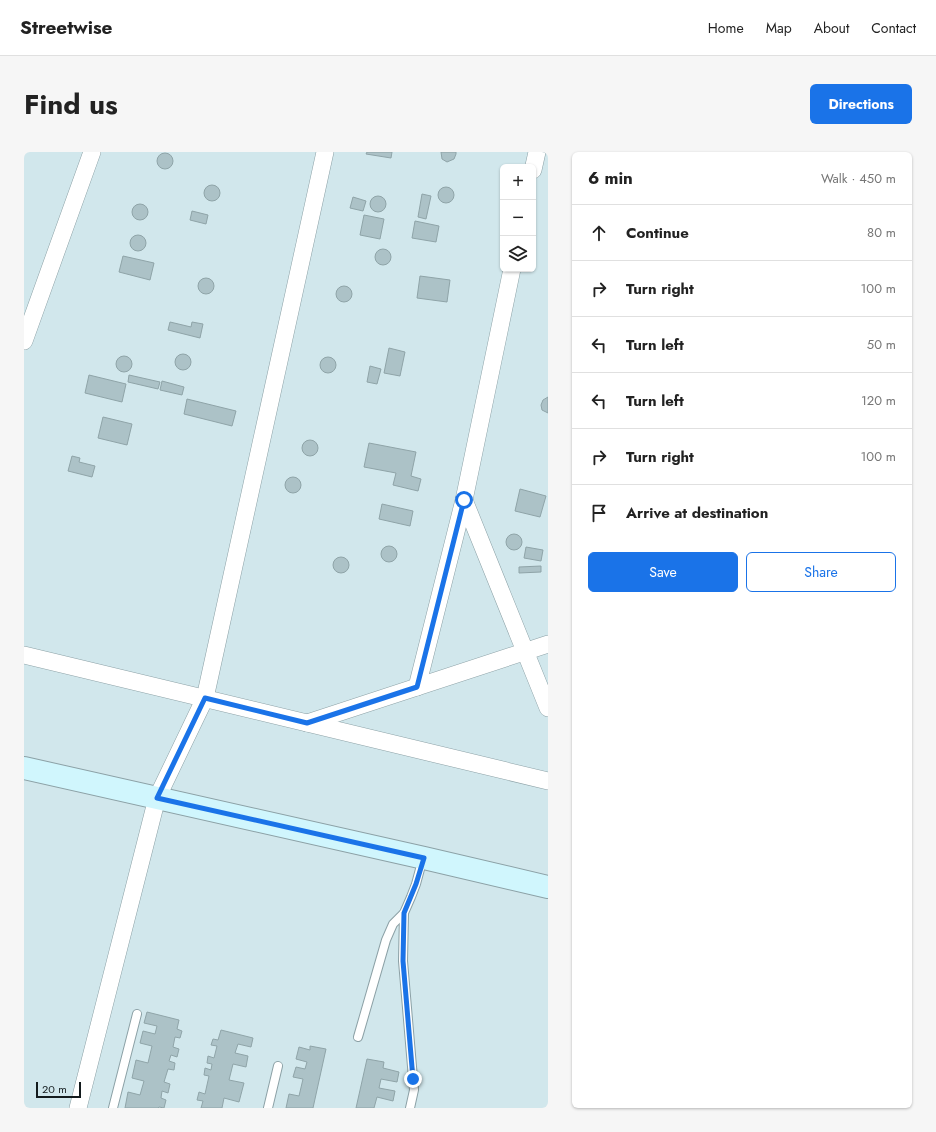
<!DOCTYPE html>
<html lang="en">
<head>
<meta charset="utf-8">
<style>
	body { margin:0; font-family:Jost,sans-serif; background:#f6f6f6; color:#222 }
	.controls { position:absolute; right:12px; top:12px; display:grid; overflow:hidden; border-radius:6px; box-shadow:0 1px 3px #0004 }
	.controls button { width:36px; height:36px; display:grid; place-items:center; padding:0; border:0; border-bottom:1px solid #e0e0e0; background:#fff; color:#222; font:20px sans-serif }
	.scale { position:absolute; left:12px; bottom:10px; width:45px; box-sizing:border-box; padding-left:4px; border:2px solid #131b1d; border-top:0; font-size:11px; line-height:14px; white-space:nowrap; color:#131b1d; -webkit-text-stroke:3px #d1e7ec; paint-order:stroke }
	.stop { position:absolute; width:12px; height:12px; margin:-9px; border:3px solid #1a73e8; border-radius:50%; background:#fff }
	.stop.end { background:#1a73e8; border-color:#fff; box-shadow:0 1px 4px #0008 }
	.list { margin:0; padding:0; list-style:none }
	h2 { display:flex; justify-content:space-between; align-items:center; height:52px; margin:0; padding:0 16px; font-size:17px }
	h2 small { font-size:13px; font-weight:400; color:#767676 }
	.list li { display:grid; grid-template-columns:26px 1fr auto; gap:12px; align-items:center; box-sizing:border-box; height:56px; padding:0 16px; border-top:1px solid #e0e0e0 }
	.list b { display:block; font-size:15px; white-space:nowrap }
	.list em { font-size:13px; font-style:normal; color:#767676 }
	.actions { display:flex; gap:8px; padding:12px 16px }
	.actions a { flex:1; padding:9px 0; border:1px solid #1a73e8; border-radius:6px; text-align:center; font-size:14px; color:#1a73e8 }
	.actions .main { background:#1a73e8; color:#fff }
	.icon { flex:none; width:22px; height:22px; fill:none; stroke:currentColor; stroke-width:2; stroke-linecap:round; stroke-linejoin:round }
	.map { position:relative; flex:none; width:524px; height:956px; overflow:hidden; border-radius:6px }
	header { display:flex; align-items:center; gap:24px; box-sizing:border-box; height:56px; padding:0 20px; background:#fff; border-bottom:1px solid #e0e0e0 }
	header strong { font-size:19px }
	nav { display:flex; gap:22px; margin-inline-start:auto; font-size:14px }
	.intro { display:flex; align-items:center; justify-content:space-between; box-sizing:border-box; height:96px; padding:0 24px }
	h1 { margin:0; font-size:28px }
	.button { padding:10px 18px; border-radius:6px; background:#1a73e8; color:#fff; font-size:14px; font-weight:700 }
	main { display:flex; gap:24px; padding:0 24px }
	aside { flex:1; background:#fff; border-radius:6px; box-shadow:0 1px 3px #0004 }
	.map>svg:first-child { display:block }
	.building { fill:#acc2c7; stroke:#8fa4a8 }
	.lines { fill:none; stroke-linecap:round; stroke-linejoin:round }
	.lane-casing { stroke:#8ca1a6; stroke-width:10 }
	.street-casing { stroke:#8ca1a6; stroke-width:18 }
	.secondary-casing { stroke:#8ca1a6; stroke-width:24 }
	.lane { stroke:#fff; stroke-width:8 }
	.street { stroke:#fff; stroke-width:17 }
	.secondary { stroke:#d0f6fd; stroke-width:22 }
	.route { stroke:#1a73e8; stroke-width:5 }
</style>
</head>
<body>
<header>
<strong>Streetwise</strong>
<nav><a>Home</a><a>Map</a><a>About</a><a>Contact</a></nav>
</header>
<div class="intro"><h1>Find us</h1><a class="button">Directions</a></div>
<main>
<div class="map">
<svg width="524" height="956" viewBox="0 0 524 956">
	<rect width="100%" height="100%" fill="#d1e7ec"/>
	<!-- building -->
	<g class="building">
		<polygon points="343,0 368,0 367,6 342,2"/>
		<polygon points="417,0 432,0 432,2 430,7 423,10 418,7"/>
		<circle cx="141" cy="9" r="8"/>
		<circle cx="188" cy="41" r="8"/>
		<circle cx="422" cy="43" r="8"/>
		<polygon points="398,42 407,44 402,67 394,65"/>
		<circle cx="354" cy="52" r="8"/>
		<polygon points="329,45 342,49 339,59 326,56"/>
		<circle cx="116" cy="60" r="8"/>
		<polygon points="168,59 184,63 182,72 166,68"/>
		<polygon points="340,63 360,67 356,87 336,83"/>
		<polygon points="391,69 415,74 412,90 388,86"/>
		<circle cx="114" cy="91" r="8"/>
		<circle cx="359" cy="105" r="8"/>
		<polygon points="99,104 130,111 126,128 95,120"/>
		<polygon points="396,124 426,128 423,150 393,146"/>
		<circle cx="182" cy="134" r="8"/>
		<circle cx="320" cy="142" r="8"/>
		<polygon points="146,170 167,175 168,170 179,172 176,186 144,178"/>
		<polygon points="365,196 381,200 376,224 360,221"/>
		<circle cx="159" cy="210" r="8"/>
		<circle cx="100" cy="212" r="8"/>
		<circle cx="304" cy="213" r="8"/>
		<polygon points="346,214 357,217 353,232 343,230"/>
		<polygon points="65,223 102,232 98,250 61,241"/>
		<polygon points="105,223 136,230 134,237 104,230"/>
		<polygon points="138,229 160,235 158,243 136,238"/>
		<polygon points="524,245 524,261 518,258 517,253 519,248"/>
		<polygon points="163,247 212,259 208,274 160,262"/>
		<polygon points="79,265 108,272 103,293 74,286"/>
		<circle cx="286" cy="296" r="8"/>
		<polygon points="345,291 392,300 387,324 397,327 394,339 369,333 372,321 340,315"/>
		<polygon points="48,304 56,306 55,310 71,314 68,325 44,319"/>
		<circle cx="269" cy="333" r="8"/>
		<polygon points="496,337 522,344 516,365 491,359"/>
		<polygon points="358,352 389,359 386,374 355,367"/>
		<circle cx="490" cy="390" r="8"/>
		<circle cx="365" cy="402" r="8"/>
		<polygon points="502,395 519,398 517,409 500,406"/>
		<circle cx="317" cy="413" r="8"/>
		<polygon points="517,414 517,420 495,421 495,415"/>
		<polygon points="123,860 155,868 153,877 158,879 156,886 151,885 149,895 155,897 153,905 147,903 145,909 151,911 150,918 144,917 140,930 146,932 144,941 138,939 137,946 142,948 140,956 135,955 134,956 101,956 104,940 116,943 120,929 108,926 112,908 124,911 128,894 116,891 119,879 131,882 133,874 120,871"/>
		<polygon points="197,878 229,886 227,895 214,892 211,901 224,904 222,915 209,912 205,928 220,931 215,950 200,946 198,956 177,956 179,949 173,948 175,940 181,942 185,924 180,923 181,916 187,918 188,912 183,911 184,904 190,906 193,894 187,893 189,887 194,888"/>
		<polygon points="286,894 302,897 289,956 262,956 265,942 275,944 279,927 269,925 272,915 281,917 283,910 272,907 275,895 286,898"/>
		<polygon points="343,907 360,910 359,916 375,920 373,930 357,927 355,936 371,939 369,949 353,945 350,956 332,956"/>
	</g>
	<g class="lines">
		<defs>
			<g id="lane">
				<polyline points="380,761 379,809 390,938 386,956"/>
				<polyline points="334,885 362,788 369,772 380,761 387,745 392,732 399,706"/>
				<polyline points="89,956 113,862"/>
				<polyline points="244,956 254,914"/>
			</g>
			<g id="street">
				<polyline points="509,18 513,0"/>
				<polyline points="0,189 68,0"/>
				<polyline points="440,348 524,556"/>
				<polyline points="0,503 524,629"/>
				<polyline points="393,535 440,348 488,117"/>
				<polyline points="283,571 524,492"/>
				<polyline points="54,956 133,646 181,546 301,0"/>
			</g>
			<polyline id="secondary" points="0,616 400,706 524,735"/>
		</defs>
		<!-- lane casing -->
		<use href="#lane" class="lane-casing"/>
		<!-- street casing -->
		<use href="#street" class="street-casing"/>
		<!-- secondary casing -->
		<use href="#secondary" class="secondary-casing"/>
		<!-- lane -->
		<use href="#lane" class="lane"/>
		<!-- street -->
		<use href="#street" class="street"/>
		<!-- secondary -->
		<use href="#secondary" class="secondary"/>
	</g>
	<g class="lines">
		<!-- route -->
		<polyline class="route" points="389,927 379,809 380,761 392,732 400,706 133,646 181,546 283,571 393,535 440,348"/>
	</g>
</svg>
<div class="controls">
<button>+</button>
<button>−</button>
<button><svg class="icon" aria-label="layers" viewBox="0 0 24 24"><path d="M12 4l9 5-9 5-9-5zM3 14l9 5 9-5"/></svg></button>
</div>
<div class="scale">20 m</div>
<div class="stop" style="left:440px;top:348px"></div>
<div class="stop end" style="left:389px;top:927px"></div>
</div>
<aside>
<h2>6 min<small>Walk · 450 m</small></h2>
<ul class="list">
<li><svg class="icon" aria-label="ahead" viewBox="0 0 24 24"><path d="M12 20V5M6 11l6-6 6 6"/></svg><div><b>Continue</b></div><em>80 m</em></li>
<li><svg class="icon" aria-label="right" viewBox="0 0 24 24"><path d="M7 20v-9h11M14 6l5 5-5 5"/></svg><div><b>Turn right</b></div><em>100 m</em></li>
<li><svg class="icon" aria-label="left" viewBox="0 0 24 24"><path d="M17 20v-9H6M10 6l-5 5 5 5"/></svg><div><b>Turn left</b></div><em>50 m</em></li>
<li><svg class="icon" aria-label="left" viewBox="0 0 24 24"><path d="M17 20v-9H6M10 6l-5 5 5 5"/></svg><div><b>Turn left</b></div><em>120 m</em></li>
<li><svg class="icon" aria-label="right" viewBox="0 0 24 24"><path d="M7 20v-9h11M14 6l5 5-5 5"/></svg><div><b>Turn right</b></div><em>100 m</em></li>
<li><svg class="icon" aria-label="arrive" viewBox="0 0 24 24"><path d="M6 21V4h12l-3 4 3 4H6"/></svg><div><b>Arrive at destination</b></div></li>
</ul>
<div class="actions"><a class="main">Save</a><a>Share</a></div>
</aside>
</main>
</body>
</html>
